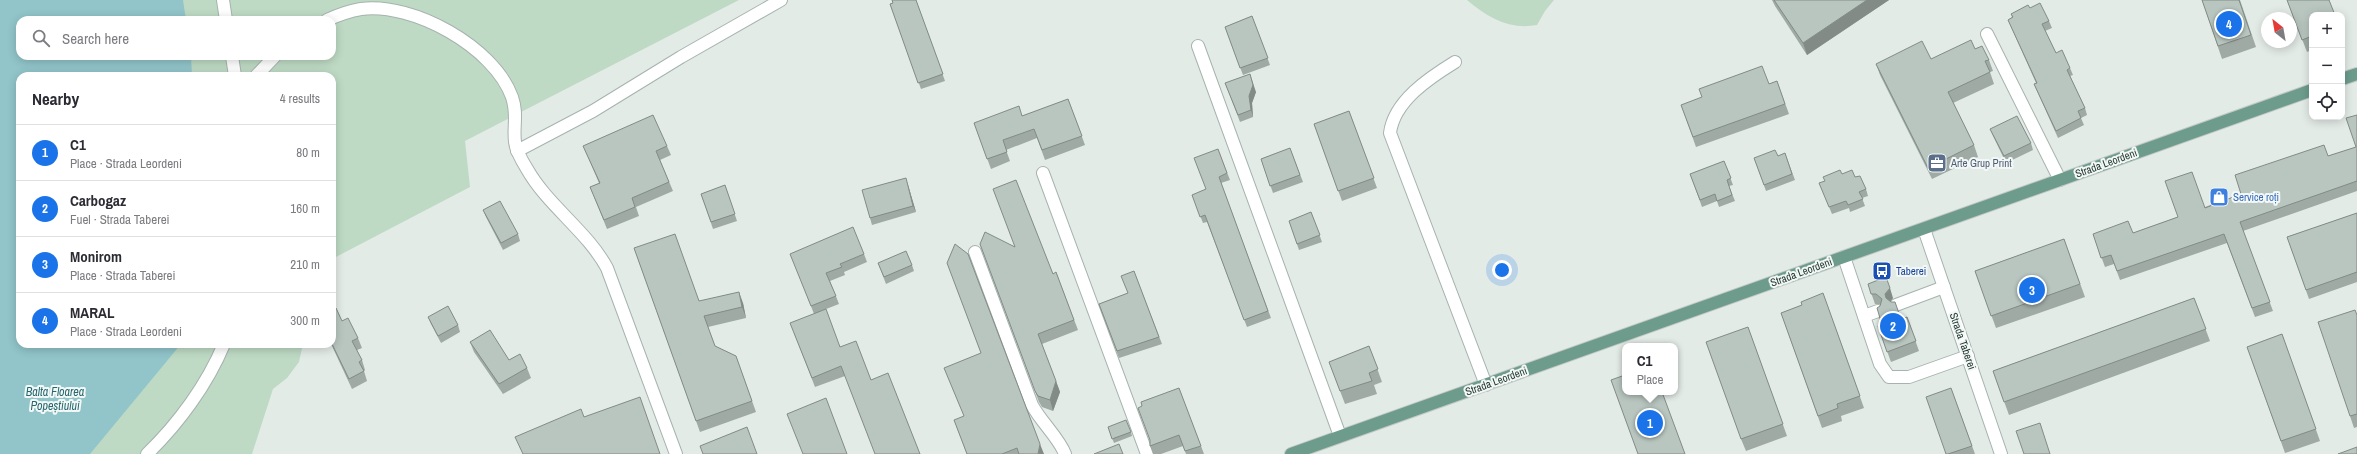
<!DOCTYPE html>
<html lang="en">
<head>
<meta charset="utf-8">
<style>
	body { margin:0; font-family:"Archivo Narrow",sans-serif; background:#f7f7f7; color:#2b2b33 }
	.controls { position:absolute; right:12px; top:12px; display:grid; overflow:hidden; border-radius:8px; box-shadow:0 2px 10px #0003 }
	.controls button { width:36px; height:36px; display:grid; place-items:center; padding:0; border:0; border-bottom:1px solid #e1e1e2; background:#fff; color:#2b2b33; font:20px sans-serif }
	.compass { position:absolute; left:2261px; top:12px; width:36px; height:36px; border-radius:50%; background:#fff; box-shadow:0 2px 10px #0003; rotate:329deg }
	.you { position:absolute; left:1502px; top:270px; width:14px; height:14px; margin:-10px; border:3px solid #fff; border-radius:50%; background:#1a73e8; box-shadow:0 0 0 6px #1a73e833 }
	.badge { display:grid; place-items:center; width:26px; height:26px; border-radius:50%; background:#1a73e8; color:#fff; font-size:13px; font-weight:700 }
	.pin { position:absolute; translate:-50% -50%; border:2px solid #fff; box-shadow:0 1px 4px #0006 }
	.popup { position:absolute; left:1622px; top:343px; width:56px; height:52px; box-sizing:border-box; display:grid; place-content:center; border-radius:8px; background:#fff; filter:drop-shadow(0 1px 3px #0005); font-size:13px; white-space:nowrap; color:#7c7c81 }
	.popup b { font-size:15px; color:#2b2b33 }
	.popup::after { content:''; position:absolute; left:50%; top:100%; margin-left:-8px; border:8px solid transparent; border-top-color:#fff }
	.list { margin:0; padding:0; list-style:none }
	h2 { display:flex; justify-content:space-between; align-items:center; height:52px; margin:0; padding:0 16px; font-size:17px }
	h2 small { font-size:13px; font-weight:400; color:#7c7c81 }
	.list li { display:grid; grid-template-columns:26px 1fr auto; gap:12px; align-items:center; box-sizing:border-box; height:56px; padding:0 16px; border-top:1px solid #e1e1e2 }
	.list b { display:block; font-size:15px; white-space:nowrap }
	.list p { margin:0; font-size:13px; white-space:nowrap; color:#7c7c81 }
	.list em { font-size:13px; font-style:normal; color:#7c7c81 }
	.icon { flex:none; width:22px; height:22px; fill:none; stroke:currentColor; stroke-width:2; stroke-linecap:round; stroke-linejoin:round }
	.map { position:relative; flex:none; width:2357px; height:454px; overflow:hidden }
	.search { position:absolute; background:#fff; box-shadow:0 2px 10px #0003; left:16px; top:16px; width:320px; height:44px; display:flex; align-items:center; gap:10px; box-sizing:border-box; padding:0 14px; border-radius:12px; color:#7c7c81; font-size:15px }
	.panel { position:absolute; background:#fff; box-shadow:0 2px 10px #0003; left:16px; top:72px; width:320px; height:276px; border-radius:12px }
	.map>svg:first-child { display:block }
	.green { fill:#bedac4; fill-rule:evenodd }
	.water { fill:#91c5ca }
	.lines { fill:none; stroke-linecap:round; stroke-linejoin:round }
	.minor-casing { stroke:#a6b3ae; stroke-width:14 }
	.major-casing { stroke:#c2c8c6; stroke-width:14 }
	.minor { stroke:#fff; stroke-width:12 }
	.major { stroke:#6d9c8d; stroke-width:12 }
	.wall { fill:#9faaa5 }
	.shaded-wall { fill:#828b86 }
	.building { fill:#b9c6c0; stroke:#828b86 }
	.labels { text-anchor:middle; stroke-width:4; stroke-linejoin:round; paint-order:stroke }
	.service-label { font-size:11px; fill:#4e5e75; stroke:#f3f8f6; text-anchor:start }
	.street-label { font-size:11px; fill:#253b34; stroke:#f3f8f6 }
	.shop-label { font-size:11px; fill:#366cbe; stroke:#f3f8f6; text-anchor:start }
	.transit-label { font-size:11px; fill:#164399; stroke:#f3f8f6; text-anchor:start }
	.water-label { font-size:12px; font-style:italic; fill:#256870; stroke:#f3f8f6 }
</style>
</head>
<body>
<div class="map">
<svg width="2357" height="454" viewBox="0 0 2357 454">
	<rect width="100%" height="100%" fill="#e3ebe7"/>
	<!-- green -->
	<g class="green">
		<path d="M0,0h739l-274,141 5,46 -138,72v-183h-312v268h283l-4,18 -12,16 -14,11 -21,65h-252zM20,20h312v36h-312z"/>
		<path d="M1467,0h87l-9,11 -8,14c-27,5 -49,-7 -70,-25z"/>
	</g>
	<!-- water -->
	<polygon class="water" points="0,0 183,0 186,20 20,20 20,56 191,56 192,76 20,76 20,344 181,344 90,454 0,454"/>
	<g class="lines">
		<defs>
			<g id="minor">
				<polyline points="223,0 226,20"/>
				<path d="M327,20c11,-5 22,-9 34,-11 52,-7 133,38 151,88 6,18 1,28 3,45 1,9 7,19 12,27 21,37 60,62 80,99l69,186"/>
				<polyline points="1987,34 2060,180"/>
				<polyline points="1198,46 1340,436"/>
				<polyline points="232,56 235,76"/>
				<path d="M1455,62c-26,16 -61,39 -65,71l96,252"/>
				<polyline points="256,76 275,56"/>
				<polyline points="517,151 593,111 681,57 781,0"/>
				<polyline points="1043,173 1147,454"/>
				<polyline points="1924,229 2001,454"/>
				<path d="M975,252l57,153c9,17 27,33 33,49"/>
				<polyline points="1844,257 1880,364 1889,377 1909,377 1968,356"/>
				<polyline points="1896,305 1944,287"/>
				<polyline points="1864,316 1878,311"/>
				<path d="M147,454c31,-30 60,-69 77,-110"/>
			</g>
			<g id="major">
				<polyline points="2342,79 2357,74"/>
				<polyline points="1291,454 2312,90"/>
			</g>
		</defs>
		<!-- minor casing -->
		<use href="#minor" class="minor-casing"/>
		<!-- major casing -->
		<use href="#major" class="major-casing"/>
		<!-- minor -->
		<use href="#minor" class="minor"/>
		<!-- major -->
		<use href="#major" class="major"/>
	</g>
	<!-- wall -->
	<g class="wall">
		<polygon points="916,0 945,81 921,89 890,4 893,3"/>
		<polygon points="1772,0 1889,0 1807,55 1775,6"/>
		<polygon points="2202,0 2240,0 2256,47 2222,59"/>
		<polygon points="2287,0 2312,15 2312,50 2307,52"/>
		<polygon points="2030,8 2049,21 2052,28 2045,31 2056,53 2070,68 2073,75 2070,76 2085,108 2087,115 2081,118 2084,125 2058,138 2037,91 2034,84 2036,83 2011,27 2008,20 2012,17 2011,14"/>
		<polygon points="1252,16 1270,65 1243,75 1225,27"/>
		<polygon points="1975,49 1989,60 1993,71 1990,72 1994,84 1953,103 1974,145 1978,157 1932,179 1880,75 1876,64 1931,59"/>
		<polygon points="1777,81 1789,114 1696,147 1681,105 1769,84"/>
		<polygon points="1225,83 1256,92 1252,103 1253,117 1240,122"/>
		<polygon points="1068,99 1085,145 1045,160 1037,138 1006,150 1010,161 991,169 974,123 1022,116"/>
		<polygon points="1349,111 1377,188 1342,201 1314,124"/>
		<polygon points="2357,115 2357,191 2243,231 2273,311 2255,317 2227,243 2120,280 2114,264 2105,267 2093,234 2133,233 2241,194 2328,156 2356,147"/>
		<polygon points="1990,129 2031,143 2033,150 2006,163 1993,136"/>
		<polygon points="583,146 667,146 671,155 660,160 673,191 636,207 639,216 607,229 590,187 599,183 587,155"/>
		<polygon points="1290,148 1303,182 1273,193 1261,159"/>
		<polygon points="1218,149 1230,180 1221,183 1271,318 1247,327 1207,222 1203,223 1192,195 1206,189"/>
		<polygon points="1785,153 1795,180 1766,191 1754,158 1778,156"/>
		<polygon points="1724,161 1733,185 1729,186 1735,201 1719,207 1717,201 1702,207 1690,174"/>
		<polygon points="1842,174 1855,177 1866,189 1868,196 1862,198 1865,206 1850,212 1849,208 1832,214 1822,190"/>
		<polygon points="725,185 737,221 713,229 701,194"/>
		<polygon points="908,185 916,212 872,225 870,218"/>
		<polygon points="483,210 518,234 520,241 503,250 486,217"/>
		<polygon points="1311,212 1322,242 1299,250 1289,221"/>
		<polygon points="2357,213 2357,282 2309,299 2287,237"/>
		<polygon points="2064,239 2085,297 1996,328 1975,271"/>
		<polygon points="980,244 1053,274 1056,272 1078,330 1042,344 1060,392 1053,411 1042,407 1039,402"/>
		<polygon points="634,248 699,301 743,303 746,318 708,327 715,346 736,356 756,412 700,432"/>
		<polygon points="864,254 867,262 844,272 845,275 830,281 839,304 821,311 840,347 871,380 920,454 845,376 815,387 794,333 814,314 794,262"/>
		<polygon points="878,263 912,265 914,271 886,284"/>
		<polygon points="1134,271 1162,344 1119,358 1099,304 1128,293"/>
		<polygon points="1868,284 1893,298 1890,302 1901,319 1907,317 1919,351 1891,362 1878,326 1882,325 1881,305 1880,304 1875,304"/>
		<polygon points="1823,293 1864,408 1841,416 1842,421 1822,428 1781,313 1802,305"/>
		<polygon points="2194,298 2210,341 2009,415 1993,371"/>
		<polygon points="2357,315 2357,427 2354,428 2350,416"/>
		<polygon points="428,317 458,325 460,332 441,343 431,324"/>
		<polygon points="342,321 358,338 362,348 357,350 362,360 365,370 364,371 367,381 352,389 331,344 332,344"/>
		<polygon points="1748,327 1787,436 1746,451 1741,439"/>
		<polygon points="2282,334 2320,441 2285,453 2247,347"/>
		<polygon points="470,342 527,368 531,378 503,394 474,352"/>
		<polygon points="1369,346 1382,382 1374,385 1377,394 1345,404 1329,362"/>
		<polygon points="1179,388 1204,454 1186,454 1183,446 1161,454 1153,454 1150,446 1150,440 1142,406"/>
		<polygon points="1951,388 1975,454 1946,454"/>
		<polygon points="954,420 1044,454 967,454"/>
		<polygon points="1108,427 1131,432 1132,436 1114,443"/>
	</g>
	<!-- shaded-wall -->
	<g class="shaded-wall">
		<polygon points="1867,0 1889,0 1807,55 1803,43"/>
		<polygon points="1250,74 1256,92 1252,103 1253,117 1251,110 1249,96"/>
		<polygon points="906,178 908,185 916,212 913,206"/>
		<polygon points="1890,288 1893,298 1889,303 1886,298 1885,294"/>
		<polygon points="739,292 743,303 746,318 742,307"/>
		<polygon points="1056,381 1060,392 1053,411 1050,400"/>
		<polygon points="1040,444 1044,454 1038,454"/>
	</g>
	<!-- building -->
	<g class="building">
		<polygon points="892,0 916,0 943,74 918,83 890,4 893,3"/>
		<polygon points="1774,0 1867,0 1803,43"/>
		<polygon points="2202,0 2239,0 2251,35 2218,46"/>
		<polygon points="2287,0 2329,0 2335,15 2312,15 2312,36 2302,40"/>
		<polygon points="2040,3 2049,21 2042,24 2056,53 2062,50 2070,68 2067,70 2085,108 2078,111 2081,118 2056,131 2034,84 2037,83 2008,20 2013,17 2011,14 2028,5 2030,8"/>
		<polygon points="1252,16 1268,58 1240,68 1225,27"/>
		<polygon points="1971,40 1975,49 1982,46 1989,60 1985,61 1990,72 1948,92 1974,145 1928,168 1876,64 1922,41 1931,59"/>
		<polygon points="1762,66 1769,84 1777,81 1785,104 1693,137 1681,105 1702,97 1699,89"/>
		<polygon points="1250,74 1253,85 1249,96 1251,110 1238,115 1225,83"/>
		<polygon points="1068,99 1082,136 1042,150 1034,129 1003,140 1007,152 987,159 974,123 1019,106 1022,116"/>
		<polygon points="1349,111 1374,178 1338,191 1314,124"/>
		<polygon points="653,115 667,146 656,151 669,182 632,198 635,207 604,220 590,187 600,183 583,146"/>
		<polygon points="2357,115 2357,181 2240,222 2270,302 2252,308 2224,234 2117,271 2111,255 2101,258 2093,234 2128,221 2133,233 2178,217 2165,181 2192,172 2205,208 2241,194 2235,175 2324,145 2328,156 2356,147 2346,118"/>
		<polygon points="2017,116 2031,143 2004,156 1990,129"/>
		<polygon points="1290,148 1300,175 1270,186 1261,159"/>
		<polygon points="1218,149 1227,173 1219,177 1268,311 1244,320 1205,215 1200,217 1192,195 1206,189 1194,158"/>
		<polygon points="1775,150 1778,156 1785,153 1792,174 1764,185 1754,158"/>
		<polygon points="1724,161 1731,178 1727,180 1732,195 1717,201 1715,194 1700,200 1690,174"/>
		<polygon points="1840,170 1842,174 1852,170 1855,177 1860,176 1866,189 1859,192 1863,199 1848,205 1846,201 1829,207 1819,183 1825,181 1823,177"/>
		<polygon points="906,178 913,206 870,218 862,190"/>
		<polygon points="1016,180 1053,274 1056,272 1074,320 1038,334 1056,381 1050,400 1038,396 1035,391 980,244 985,232 1015,247 993,189"/>
		<polygon points="725,185 735,214 711,222 701,194"/>
		<polygon points="500,201 518,234 501,243 483,210"/>
		<polygon points="1311,212 1320,235 1297,244 1289,221"/>
		<polygon points="2357,213 2357,272 2306,290 2287,237"/>
		<polygon points="853,227 864,254 840,264 842,267 826,273 836,296 811,306 790,254"/>
		<polygon points="675,234 699,301 739,292 742,307 704,316 715,346 736,356 752,401 696,421 634,248"/>
		<polygon points="2064,239 2080,284 1991,316 1975,271"/>
		<polygon points="955,244 968,254 1040,444 1038,454 1019,454 1017,448 1002,454 967,454 954,420 964,416 944,368 981,353 947,263"/>
		<polygon points="906,251 912,265 884,277 878,263"/>
		<polygon points="1134,271 1159,337 1117,351 1099,304 1128,293 1121,276"/>
		<polygon points="1886,277 1890,288 1885,294 1886,298 1891,302 1895,302 1901,319 1907,317 1916,341 1887,352 1878,326 1882,325 1877,308 1880,306 1882,299 1876,294 1871,294 1868,284"/>
		<polygon points="1823,293 1860,396 1837,404 1838,408 1818,416 1781,313 1802,305 1801,302"/>
		<polygon points="2194,298 2206,329 2004,402 1993,371"/>
		<polygon points="448,306 458,325 438,336 428,317"/>
		<polygon points="336,308 342,321 348,318 358,338 352,341 362,360 359,362 364,371 349,379 332,344 332,310"/>
		<polygon points="826,309 840,347 856,341 871,380 888,373 920,454 875,454 841,366 812,378 790,323"/>
		<polygon points="2355,310 2357,315 2357,414 2350,416 2318,322"/>
		<polygon points="1748,327 1783,424 1741,439 1706,342"/>
		<polygon points="490,330 509,360 520,354 527,368 499,384 470,342"/>
		<polygon points="2282,334 2316,429 2281,441 2247,347"/>
		<polygon points="1369,346 1378,369 1369,373 1372,381 1340,391 1329,362"/>
		<polygon points="1625,375 1625,392 1662,392 1685,454 1638,454 1611,380"/>
		<polygon points="1179,388 1201,446 1185,451 1179,435 1150,446 1150,440 1138,408 1142,406 1141,402"/>
		<polygon points="1951,388 1972,446 1948,454 1946,454 1926,397"/>
		<polygon points="640,397 660,454 523,454 515,437 581,409 584,417"/>
		<polygon points="826,398 847,454 803,454 787,414"/>
		<polygon points="1126,420 1131,432 1112,439 1108,427"/>
		<polygon points="2040,423 2050,454 2024,454 2016,431"/>
		<polygon points="747,427 757,454 703,454 700,446"/>
		<polygon points="1119,444 1123,454 1094,454"/>
		<polygon points="2357,447 2357,454 2338,454"/>
	</g>
	<!-- icons -->
	<defs>
		<symbol id="office-square" viewBox="-11 -11 22 22"><rect x="-9" y="-9" width="18" height="18" rx="4" fill="#5c6f8a" stroke="#f3f8f6"/><path d="M-6-3h4V-5.5h4V-3h4V5H-6ZM-1-4.5V-3h2v-1.5ZM-6 0V1H6V0Z" fill="#fff"/></symbol>
		<symbol id="shop-square" viewBox="-11 -11 22 22"><rect x="-9" y="-9" width="18" height="18" rx="4" fill="#3f7fe0" stroke="#f3f8f6"/><path d="M-5-2.5h2.3a2.7 3.5 0 0 1 5.4 0H5L5.5 6h-11ZM-1.5-2.5h3a1.5 2.3 0 0 0-3 0Z" fill="#fff"/></symbol>
		<symbol id="bus-square" viewBox="-11 -11 22 22"><rect x="-9" y="-9" width="18" height="18" rx="4" fill="#1a4fb4" stroke="#f3f8f6"/><path d="M-5-6H5V4H4V6H2V4H-2V6H-4V4H-5ZM-3.5-4V0h7V-4ZM-3.5 1.2v1.5H-2V1.2ZM2 1.2v1.5H3.5V1.2Z" fill="#fff"/></symbol>
	</defs>
	<g fill-rule="evenodd">
		<use href="#office-square" x="1926" y="152" width="22" height="22"/>
		<use href="#shop-square" x="2208" y="186" width="22" height="22"/>
		<use href="#bus-square" x="1871" y="260" width="22" height="22"/>
	</g>
	<g class="labels">
		<!-- service labels -->
		<g class="service-label">
			<text x="1951" y="167">Arte Grup Print</text>
		</g>
		<!-- street labels -->
		<g class="street-label">
			<text transform="translate(2106 163) rotate(-20)" y="4">Strada Leordeni</text>
			<text transform="translate(1801 272) rotate(-20)" y="4">Strada Leordeni</text>
			<text transform="translate(1963 341) rotate(71)" y="4">Strada Taberei</text>
			<text transform="translate(1496 381) rotate(-20)" y="4">Strada Leordeni</text>
		</g>
		<!-- shop labels -->
		<g class="shop-label">
			<text x="2233" y="201">Service roți</text>
		</g>
		<!-- transit labels -->
		<g class="transit-label">
			<text x="1896" y="275">Taberei</text>
		</g>
		<!-- water labels -->
		<g class="water-label">
			<text x="55" y="396">Balta Floarea<tspan x="55" dy="14">Popeștiului</tspan></text>
		</g>
	</g>
</svg>
<div class="controls">
<button>+</button>
<button>−</button>
<button><svg class="icon" aria-label="locate" viewBox="0 0 24 24"><circle cx="12" cy="12" r="6"/><path d="M12 2v4M12 18v4M2 12h4M18 12h4"/></svg></button>
</div>
<svg class="compass" viewBox="-18 -18 36 36"><path d="M0-13l5 13h-10z" fill="#e53935"/><path d="M0 13l5-13h-10z" fill="#7c7c81"/></svg>
<div class="you"></div>
<div class="pin badge" style="left:1650px;top:423px">1</div>
<div class="popup"><b>C1</b>Place</div>
<div class="pin badge" style="left:1893px;top:326px">2</div>
<div class="pin badge" style="left:2032px;top:290px">3</div>
<div class="pin badge" style="left:2229px;top:24px">4</div>
<div class="search"><svg class="icon" aria-label="search" viewBox="0 0 24 24"><circle cx="10" cy="10" r="6"/><path d="M15 15l6 6"/></svg>Search here</div>
<section class="panel">
<h2>Nearby<small>4 results</small></h2>
<ul class="list">
<li><span class="badge">1</span><div><b>C1</b><p>Place · Strada Leordeni</p></div><em>80 m</em></li>
<li><span class="badge">2</span><div><b>Carbogaz</b><p>Fuel · Strada Taberei</p></div><em>160 m</em></li>
<li><span class="badge">3</span><div><b>Monirom</b><p>Place · Strada Taberei</p></div><em>210 m</em></li>
<li><span class="badge">4</span><div><b>MARAL</b><p>Place · Strada Leordeni</p></div><em>300 m</em></li>
</ul>
</section>
</div>
</body>
</html>
